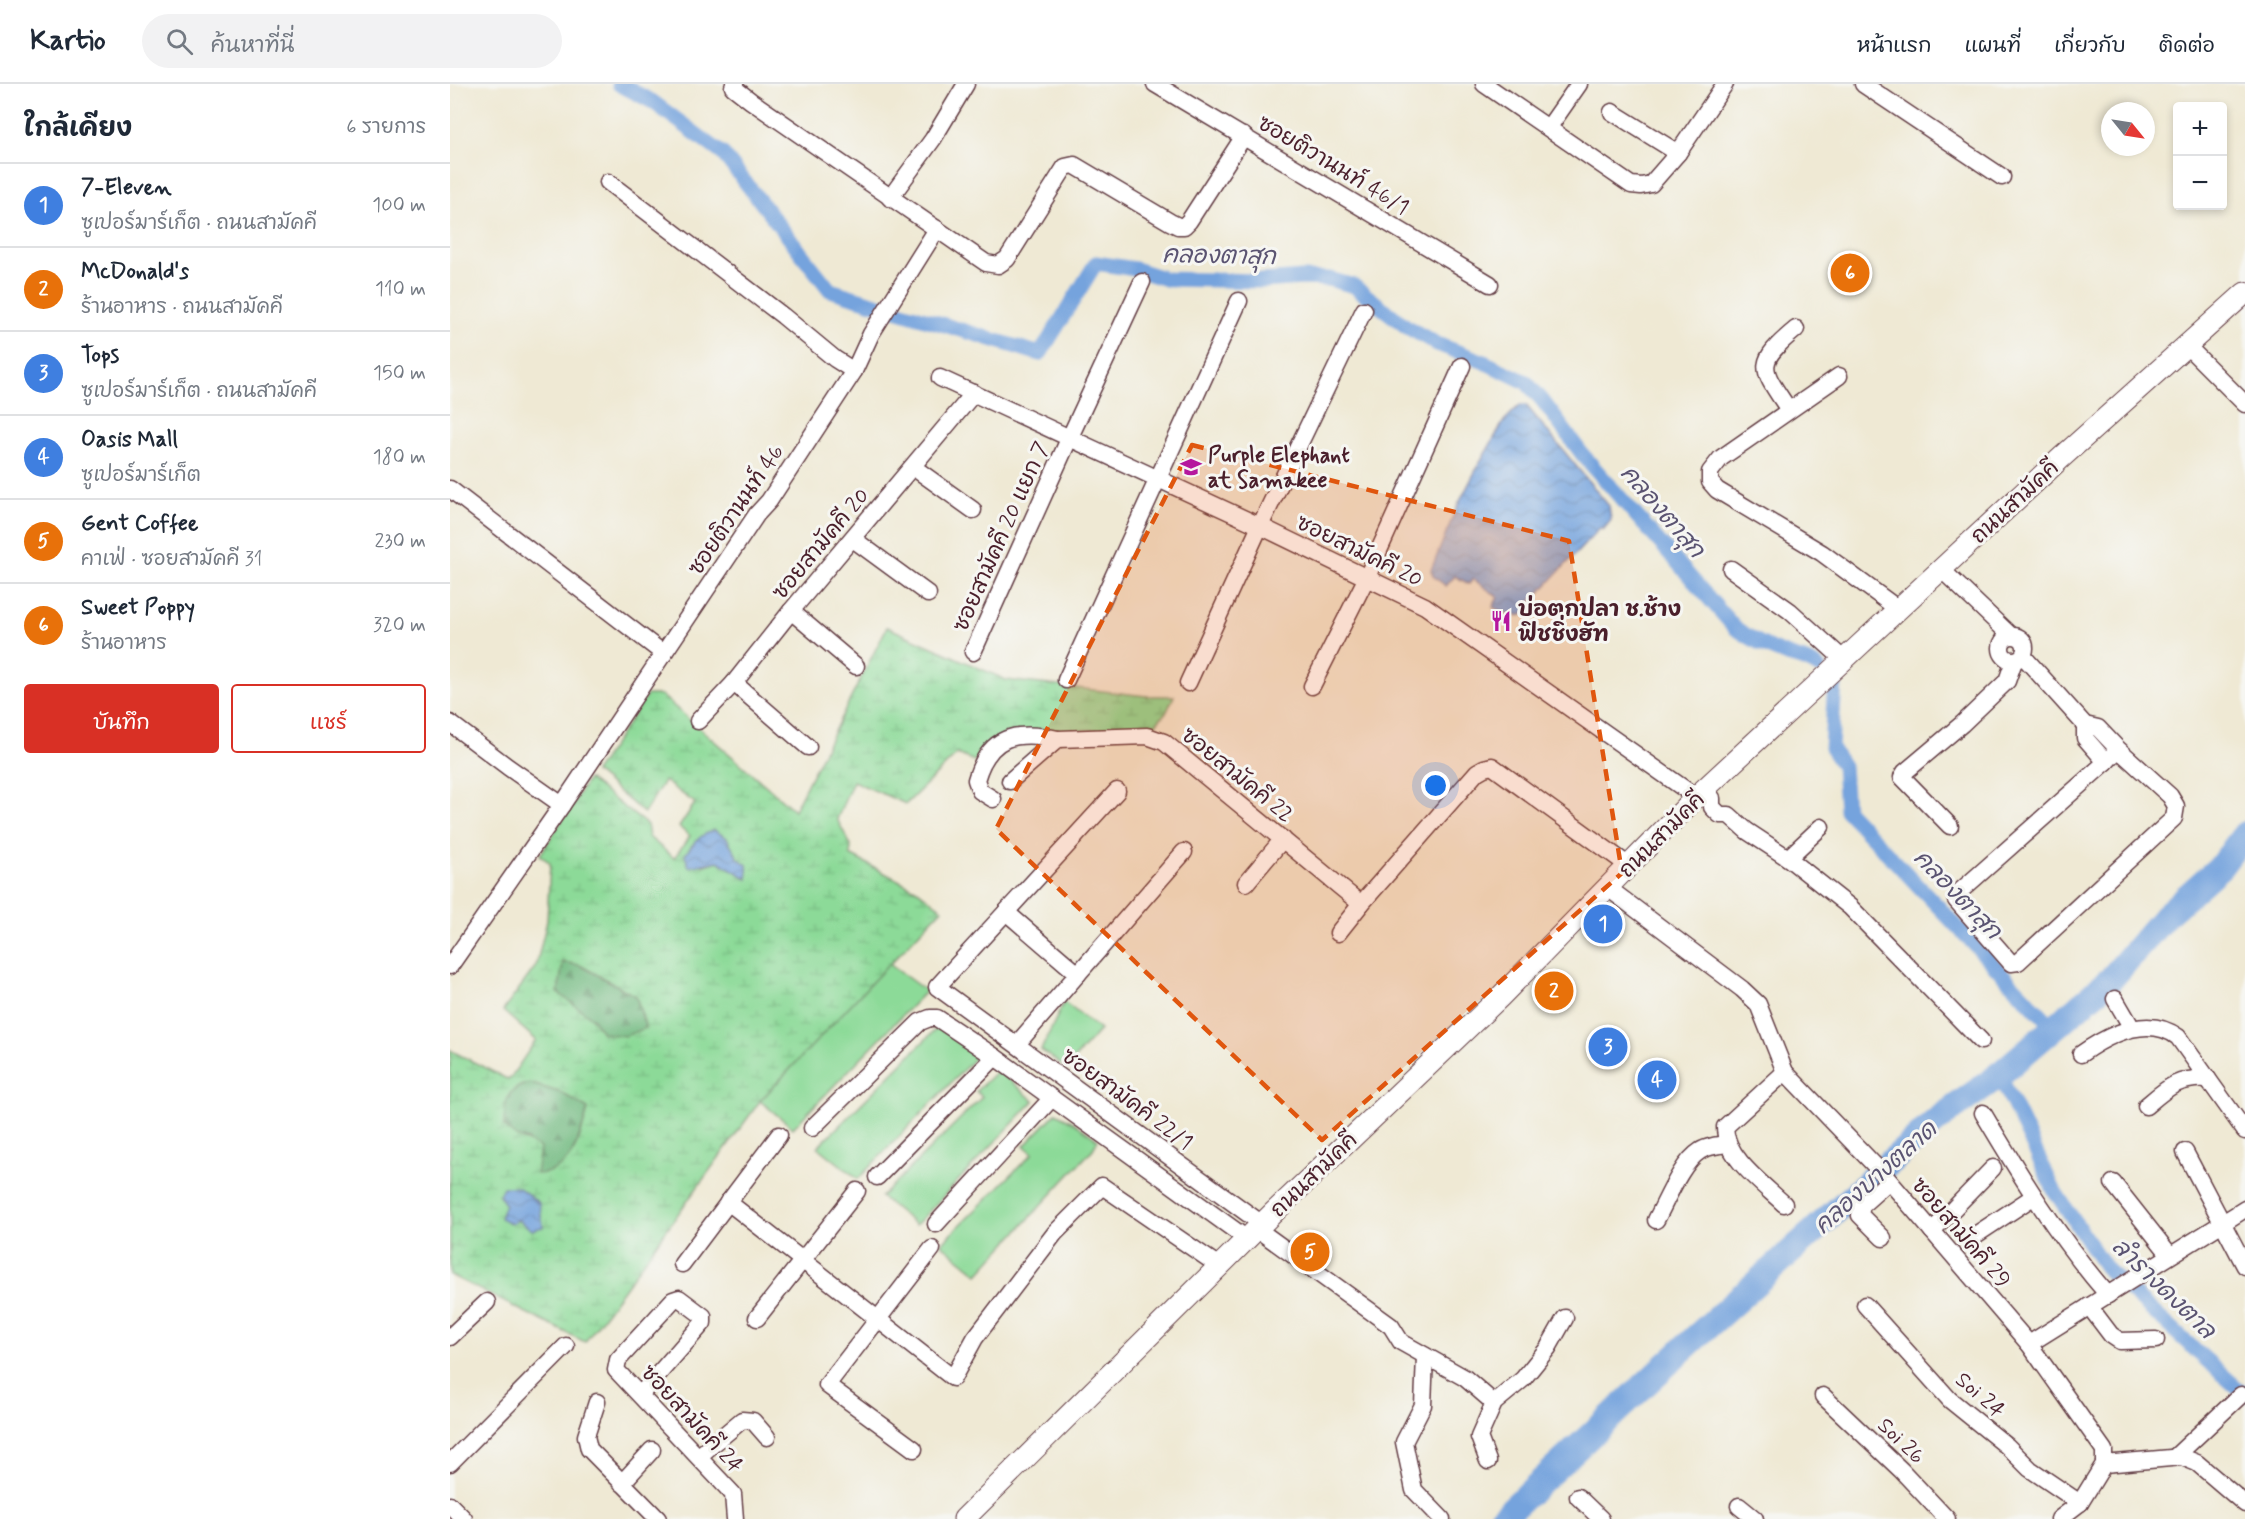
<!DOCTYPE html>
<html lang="th">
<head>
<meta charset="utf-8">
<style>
	body { margin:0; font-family:Mynerve,"Playpen Sans Thai",sans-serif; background:#f2f2f3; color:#1f2937 }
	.controls { position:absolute; right:18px; top:18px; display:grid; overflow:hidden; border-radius:6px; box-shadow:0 3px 9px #0003 }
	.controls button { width:54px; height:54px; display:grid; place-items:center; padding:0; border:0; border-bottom:2px solid #e0e1e3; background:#fff; color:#1f2937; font:30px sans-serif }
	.compass { position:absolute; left:1651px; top:18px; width:54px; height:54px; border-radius:50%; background:#fff; box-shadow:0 3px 9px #0003; rotate:120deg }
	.you { position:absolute; left:986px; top:702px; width:21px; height:21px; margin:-15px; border:4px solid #fff; border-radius:50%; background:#1a73e8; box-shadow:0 0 0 9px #1a73e833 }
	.badge { display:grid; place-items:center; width:39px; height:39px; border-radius:50%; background:#d93025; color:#fff; font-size:20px; font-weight:700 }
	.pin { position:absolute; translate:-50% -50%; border:3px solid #fff; box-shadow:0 2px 6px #0006 }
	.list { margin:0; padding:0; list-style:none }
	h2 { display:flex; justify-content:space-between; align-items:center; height:78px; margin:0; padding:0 24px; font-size:26px }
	h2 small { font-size:20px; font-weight:400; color:#747a83 }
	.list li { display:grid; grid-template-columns:39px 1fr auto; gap:18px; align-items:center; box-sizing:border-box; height:84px; padding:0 24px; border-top:2px solid #e0e1e3 }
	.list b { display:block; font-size:22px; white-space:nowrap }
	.list p { margin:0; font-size:20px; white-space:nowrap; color:#747a83 }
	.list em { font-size:20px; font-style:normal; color:#747a83 }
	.actions { display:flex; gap:12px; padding:18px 24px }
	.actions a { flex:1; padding:14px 0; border:2px solid #d93025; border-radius:6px; text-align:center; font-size:21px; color:#d93025 }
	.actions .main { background:#d93025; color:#fff }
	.icon { flex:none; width:33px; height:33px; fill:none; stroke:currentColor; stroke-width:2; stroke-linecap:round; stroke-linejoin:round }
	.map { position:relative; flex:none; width:1795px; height:1435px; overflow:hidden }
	header { display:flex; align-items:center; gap:36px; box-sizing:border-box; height:84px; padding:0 30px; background:#fff; border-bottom:2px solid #e0e1e3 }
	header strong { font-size:28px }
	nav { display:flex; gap:33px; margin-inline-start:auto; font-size:21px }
	.search { width:420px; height:54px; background:#f2f2f3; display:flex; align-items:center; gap:15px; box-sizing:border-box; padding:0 21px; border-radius:33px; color:#747a83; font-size:22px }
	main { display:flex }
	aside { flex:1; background:#fff }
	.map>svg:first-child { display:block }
	.forest { fill:url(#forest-firs); stroke:#5e6c56; stroke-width:1.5 }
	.wetland { fill:url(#wetland-marsh); stroke:#6b7c62; stroke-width:1.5; fill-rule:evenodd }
	.garden { fill:#8cda98; stroke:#6b7c62; stroke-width:1.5 }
	.water { fill:url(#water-waves); stroke:#5f6184; stroke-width:1.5 }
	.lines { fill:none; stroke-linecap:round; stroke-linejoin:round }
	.canal { stroke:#74a3dd; stroke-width:15 }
	.river { stroke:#74a3dd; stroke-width:26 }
	.minor-casing { stroke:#633d44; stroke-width:19 }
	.major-casing { stroke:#633d44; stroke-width:23 }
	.minor { stroke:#fff; stroke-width:16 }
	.major { stroke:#fff; stroke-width:21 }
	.marked { fill:#e0560e; fill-opacity:0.2; stroke:#e0560e; stroke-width:4.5; stroke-dasharray:12 8; stroke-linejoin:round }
	.labels { text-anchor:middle; stroke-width:6; stroke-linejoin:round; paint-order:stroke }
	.street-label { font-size:22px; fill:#4a1f2b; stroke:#f6f6f2 }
	.poi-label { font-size:22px; font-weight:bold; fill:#4a1f2b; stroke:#f6f6f2; text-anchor:start }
	.water-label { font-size:24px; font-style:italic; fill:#5b5472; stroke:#f6f6f2 }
</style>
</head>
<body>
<header>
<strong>Kartio</strong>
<div class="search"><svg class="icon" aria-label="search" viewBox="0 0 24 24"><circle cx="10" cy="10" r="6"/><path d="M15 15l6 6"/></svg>ค้นหาที่นี่</div>
<nav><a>หน้าแรก</a><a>แผนที่</a><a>เกี่ยวกับ</a><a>ติดต่อ</a></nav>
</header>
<main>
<aside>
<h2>ใกล้เคียง<small>6 รายการ</small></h2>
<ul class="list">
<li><span class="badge" style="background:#3f7fe0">1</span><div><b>7-Eleven</b><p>ซูเปอร์มาร์เก็ต · ถนนสามัคคี</p></div><em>100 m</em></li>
<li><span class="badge" style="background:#e8710a">2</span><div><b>McDonald's</b><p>ร้านอาหาร · ถนนสามัคคี</p></div><em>110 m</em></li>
<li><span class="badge" style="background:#3f7fe0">3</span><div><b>Tops</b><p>ซูเปอร์มาร์เก็ต · ถนนสามัคคี</p></div><em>150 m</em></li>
<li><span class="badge" style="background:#3f7fe0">4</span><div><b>Oasis Mall</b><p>ซูเปอร์มาร์เก็ต</p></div><em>180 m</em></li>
<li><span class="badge" style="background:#e8710a">5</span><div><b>Gent Coffee</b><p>คาเฟ่ · ซอยสามัคคี 31</p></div><em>230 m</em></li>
<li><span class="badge" style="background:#e8710a">6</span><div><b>Sweet Poppy</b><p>ร้านอาหาร</p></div><em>320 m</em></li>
</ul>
<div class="actions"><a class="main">บันทึก</a><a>แชร์</a></div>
</aside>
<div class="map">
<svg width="1795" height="1435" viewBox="0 0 1795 1435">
	<defs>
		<pattern id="forest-firs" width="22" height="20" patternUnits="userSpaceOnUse" patternTransform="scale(1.5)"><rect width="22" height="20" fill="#71ba80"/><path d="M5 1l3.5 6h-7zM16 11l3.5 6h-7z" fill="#5f9769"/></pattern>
		<pattern id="wetland-marsh" width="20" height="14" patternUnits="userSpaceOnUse" patternTransform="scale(1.5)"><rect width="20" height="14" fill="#8cda98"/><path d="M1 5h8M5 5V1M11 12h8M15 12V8" fill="none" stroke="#7abb83"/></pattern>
		<pattern id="water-waves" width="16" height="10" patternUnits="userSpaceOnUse" patternTransform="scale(1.5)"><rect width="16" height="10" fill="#74a3dd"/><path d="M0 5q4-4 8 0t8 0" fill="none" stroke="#6184b3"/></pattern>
	</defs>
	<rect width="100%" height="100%" fill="#f6f6f2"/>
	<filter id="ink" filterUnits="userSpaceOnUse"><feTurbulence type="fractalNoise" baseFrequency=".0167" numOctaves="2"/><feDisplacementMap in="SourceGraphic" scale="12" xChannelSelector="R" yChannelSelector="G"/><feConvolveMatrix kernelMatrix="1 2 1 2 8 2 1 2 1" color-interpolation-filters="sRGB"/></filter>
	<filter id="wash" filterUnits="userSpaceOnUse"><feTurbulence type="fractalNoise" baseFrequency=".008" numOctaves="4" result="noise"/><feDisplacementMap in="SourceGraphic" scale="24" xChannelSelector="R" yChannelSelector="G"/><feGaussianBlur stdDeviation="1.35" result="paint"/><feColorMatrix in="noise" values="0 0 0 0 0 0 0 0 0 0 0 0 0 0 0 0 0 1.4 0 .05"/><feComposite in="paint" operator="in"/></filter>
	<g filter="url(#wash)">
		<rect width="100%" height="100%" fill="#efe9d4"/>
		<!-- forest -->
		<g class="forest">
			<polygon points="113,878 130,881 186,912 196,945 175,953 152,949 143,935 108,909"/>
			<path d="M79,999l33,10 26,16c-6,20 -15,57 -38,64 -4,1 -10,1 -14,1l-8,-34 -15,-3 -9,-10c1,-24 -1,-37 25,-44z"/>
		</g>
		<!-- wetland -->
		<path class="wetland" d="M437,543l119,53 140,16h28l-7,15 -15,17 -145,5 -33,28 -17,-7 -51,50 -53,-23 -16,38 14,27 -1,9 69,36 23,18 -182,192 -175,241 -135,-67v-225l59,30 27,-40 -33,-29 33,-45 11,-45 3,-58 -10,-8 48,-76 59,46 2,12 25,21 16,-22 -11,-9 16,-24 -31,-22 -20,32 -49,-41 52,-77h14l133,115zM277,754l11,20 9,7v13l-29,-17 -15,5zM113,878l17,3 56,31 10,32 -21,8 -23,-3 -9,-14 -35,-26zM79,999l33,10 26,16c-8,30 -16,64 -52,65l4,-26c-14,-9 -25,-8 -36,-22 1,-23 -1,-36 25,-43z"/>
		<!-- garden -->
		<g class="garden">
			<polygon points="439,880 476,907 343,1044 310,1017"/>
			<polygon points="614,918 650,946 616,984 591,966"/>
			<polygon points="491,940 501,947 526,973 408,1095 368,1063"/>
			<polygon points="548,986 584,1017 466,1141 431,1113 532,1013 526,1007"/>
			<polygon points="606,1029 623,1038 648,1056 643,1065 528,1190 491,1160 583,1069 574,1062"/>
		</g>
		<!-- water -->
		<g class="water">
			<path d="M1070,321h6l83,101 2,14 -8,10 -3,-2 -74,79 2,5c-13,8 -22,1 -35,-5l5,-10 -25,-18 -4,5 -14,-8 -9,10 -13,-10 -2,-6 26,-63 22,-43 25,-43z"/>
			<path d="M264,746l13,8 11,20 9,7 1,14 -30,-18 -29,6 -4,-12c8,-12 15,-20 29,-25z"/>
			<polygon points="53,1103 68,1103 89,1119 93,1143 82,1146 68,1136 62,1140 50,1134 55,1120 49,1111"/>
		</g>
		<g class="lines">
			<!-- canal -->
			<g class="canal">
				<path d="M169,0l34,18 70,52 107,136 210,64 56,-91 39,6 31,10 98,2 38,-3 27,1 25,7 53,41 30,17 45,17 44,21 16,18 40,54 153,174c15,10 30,19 47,25 12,5 25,6 36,14"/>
				<polyline points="1385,597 1381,664 1393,682 1396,726 1604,944"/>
				<polyline points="1549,990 1604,1106 1656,1185 1795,1311"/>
			</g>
			<!-- river -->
			<polyline class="river" points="1051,1435 1246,1253 1487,1036 1544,995 1661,895 1715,832 1771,782 1795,750"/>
		</g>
	</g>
	<g filter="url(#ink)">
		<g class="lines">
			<defs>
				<g id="minor">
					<polyline points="285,0 283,3 301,17 536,179 548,181 557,175 615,83 624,81 720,138 728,142 734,142 739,137 794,52"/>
					<polyline points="705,0 1040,200"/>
					<polyline points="1034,0 1181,101 1191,102 1201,100 1228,69 1275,0"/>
					<polyline points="1413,0 1552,93"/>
					<polyline points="1162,28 1228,69"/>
					<polyline points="1099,43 1129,0"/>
					<polyline points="158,98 333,232 385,275 404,287"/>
					<polyline points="440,114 483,55 516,0"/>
					<polyline points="1737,262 1795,320"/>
					<polyline points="1389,292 1271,374 1260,388 1260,398 1267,406 1372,469 1448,525"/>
					<polyline points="490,294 810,442 975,522 1246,713"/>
					<path d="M1339,326c-28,-42 -35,-46 7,-81"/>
					<polyline points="463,383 523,426"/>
					<polyline points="0,405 214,570"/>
					<polyline points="403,455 478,510"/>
					<polyline points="1281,485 1340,527 1394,576"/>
					<polyline points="1491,485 1560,551"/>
					<polyline points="341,527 406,582"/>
					<circle cx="1563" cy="564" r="12"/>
					<polyline points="523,568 619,355 692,198"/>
					<polyline points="1573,572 1635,641 1648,644 1668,665 1720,712 1726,722 1724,734 1568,878 1561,879 1506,816 1507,810 1656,678 1668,665"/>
					<polyline points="616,596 789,217"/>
					<polyline points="284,599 358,663"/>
					<polyline points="738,599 810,442 914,226"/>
					<polyline points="862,602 917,493 1012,282"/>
					<polyline points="248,637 284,599 341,527 524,309"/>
					<polyline points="0,639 58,683 112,721"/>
					<polyline points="1635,641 1635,654 1656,678"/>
					<polyline points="560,697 608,655 697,652 714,658 911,820"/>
					<polyline points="667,707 487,903 812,1140"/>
					<polyline points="1262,714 1262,723 1270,731 1279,731 1297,747 1338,774 1400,823 1531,957"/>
					<path d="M543,715l-13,-8 -4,-11c13,-45 40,-50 82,-41"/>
					<polyline points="1500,742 1452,693 1455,688 1512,640 1557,597 1564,577"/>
					<polyline points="1338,774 1371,743"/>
					<polyline points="796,799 833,755"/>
					<polyline points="1158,804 1292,905 1308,920 1335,988 1435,1092 1579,1260 1654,1366 1654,1380 1630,1419 1609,1435"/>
					<polyline points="556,828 628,890"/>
					<polyline points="888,849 911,820 1027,688 1034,684 1042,682 1179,782"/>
					<polyline points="0,882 112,721 307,430 319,417 404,287 421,250 487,145"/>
					<polyline points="1665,915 1682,944"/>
					<polyline points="567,960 734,768"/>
					<path d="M1631,970c27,-19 66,-40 97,-17l67,94"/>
					<path d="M1696,1022c21,-18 32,-29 62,-27"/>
					<path d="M1533,1029c38,64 76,126 125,182"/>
					<polyline points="362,1044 470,938 480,934 487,934 545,973 797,1155"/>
					<polyline points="1735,1068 1795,1182"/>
					<polyline points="427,1093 545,973"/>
					<polyline points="1663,1099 1720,1171"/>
					<polyline points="278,1118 503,1294 525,1254 605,1149 652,1102 769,1182"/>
					<path d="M1334,1120c-21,-20 -59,-47 -59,-77l60,-55"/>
					<path d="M1206,1136c11,-20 25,-57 44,-69 7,-5 19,-6 28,-7"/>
					<polyline points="486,1140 602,1014"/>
					<polyline points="807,1145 941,1242 951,1258 1015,1294 1044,1319"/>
					<polyline points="1482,1147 1543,1084"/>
					<polyline points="1433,1154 1410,1131 1412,1121 1439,1097"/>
					<polyline points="1521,1154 1583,1113"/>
					<polyline points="232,1180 329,1051"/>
					<polyline points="1415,1221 1500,1316 1557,1362 1580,1385 1630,1419"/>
					<polyline points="1639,1222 1661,1251 1670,1257 1706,1256"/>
					<polyline points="307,1234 407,1107"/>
					<polyline points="0,1253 37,1218"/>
					<polyline points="1579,1260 1795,1125"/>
					<polyline points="975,1272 973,1321 954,1358 964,1406 992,1435"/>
					<polyline points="190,1311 253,1239 253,1232 229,1214 223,1216 168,1276 166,1286 283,1410 285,1435"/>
					<polyline points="1373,1312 1451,1386 1497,1435"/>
					<polyline points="147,1318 136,1352 139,1365 208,1435"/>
					<polyline points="464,1365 377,1301 482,1165"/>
					<polyline points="249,1372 292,1336 303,1337 317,1353"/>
					<polyline points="1725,1373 1791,1311"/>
					<polyline points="1038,1377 1029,1353 1044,1319 1073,1295 1098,1264 1115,1234"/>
					<polyline points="0,1379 116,1262"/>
					<polyline points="1654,1380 1732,1373 1747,1379 1795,1420"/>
					<polyline points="172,1399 202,1366"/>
					<polyline points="1128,1413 1151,1435"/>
					<polyline points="0,1421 14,1435"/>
					<polyline points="1289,1422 1305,1435"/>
				</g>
				<polyline id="major" points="514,1435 823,1129 1050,913 1246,713 1611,374 1795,209"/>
			</defs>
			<!-- minor casing -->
			<use href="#minor" class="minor-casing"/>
			<!-- major casing -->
			<use href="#major" class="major-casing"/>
			<!-- minor -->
			<use href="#minor" class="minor"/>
			<!-- major -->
			<use href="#major" class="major"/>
		</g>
	</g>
	<!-- marked area -->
	<path class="marked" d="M742,361l377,96 53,332 -300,267 -326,-311z"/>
	<!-- icons -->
	<defs>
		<symbol id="school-bare" viewBox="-9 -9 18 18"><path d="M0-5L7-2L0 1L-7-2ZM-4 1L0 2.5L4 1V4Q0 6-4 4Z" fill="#b5179e" stroke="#f6f6f2" stroke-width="2.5" paint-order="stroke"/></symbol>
		<symbol id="restaurant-bare" viewBox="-9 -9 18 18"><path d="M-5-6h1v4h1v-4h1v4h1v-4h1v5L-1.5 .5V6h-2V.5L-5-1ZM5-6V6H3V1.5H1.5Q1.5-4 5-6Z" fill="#b5179e" stroke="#f6f6f2" stroke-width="2.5" paint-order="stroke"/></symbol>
	</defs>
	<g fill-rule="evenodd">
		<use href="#school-bare" x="726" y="368" width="30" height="30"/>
		<use href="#restaurant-bare" x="1036" y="522" width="30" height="30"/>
	</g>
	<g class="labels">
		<!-- street labels -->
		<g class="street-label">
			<text transform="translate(884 80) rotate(31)" y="8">ซอยติวานนท์ 46/1</text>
			<text transform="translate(1564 417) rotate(-43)" y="8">ถนนสามัคคี</text>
			<text transform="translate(285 425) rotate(-56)" y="8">ซอยติวานนท์ 46</text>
			<text transform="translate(550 452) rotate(-66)" y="8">ซอยสามัคคี 20 แยก 7</text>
			<text transform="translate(370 459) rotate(-50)" y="8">ซอยสามัคคี 20</text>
			<text transform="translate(910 466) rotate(26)" y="8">ซอยสามัคคี 20</text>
			<text transform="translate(788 690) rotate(39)" y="8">ซอยสามัคคี 22</text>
			<text transform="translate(1211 750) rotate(-45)" y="8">ถนนสามัคคี</text>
			<text transform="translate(678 1014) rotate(36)" y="8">ซอยสามัคคี 22/1</text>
			<text transform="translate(863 1090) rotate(-44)" y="8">ถนนสามัคคี</text>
			<text transform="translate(1512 1148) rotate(49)" y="8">ซอยสามัคคี 29</text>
			<text transform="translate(1531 1310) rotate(41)" y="8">Soi 24</text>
			<text transform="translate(243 1334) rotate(47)" y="8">ซอยสามัคคี 24</text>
			<text transform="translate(1452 1356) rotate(44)" y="8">Soi 26</text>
		</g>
		<!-- poi labels -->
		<g class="poi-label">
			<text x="758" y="378">Purple Elephant<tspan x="758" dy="25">at Samakee</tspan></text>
			<text x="1068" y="532">บ่อตกปลา ช.ช้าง<tspan x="1068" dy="25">ฟิชชิ่งฮัท</tspan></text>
		</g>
		<!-- water labels -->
		<g class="water-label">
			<text transform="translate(769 171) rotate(1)" y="8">คลองตาสุก</text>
			<text transform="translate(1213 427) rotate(49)" y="8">คลองตาสุก</text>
			<text transform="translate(1508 810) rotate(46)" y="8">คลองตาสุก</text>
			<text transform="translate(1425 1093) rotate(-42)" y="8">คลองบางตลาด</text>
			<text transform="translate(1714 1204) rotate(44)" y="8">ลำรางดงตาล</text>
		</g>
	</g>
</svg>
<div class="controls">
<button>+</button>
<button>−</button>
</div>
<svg class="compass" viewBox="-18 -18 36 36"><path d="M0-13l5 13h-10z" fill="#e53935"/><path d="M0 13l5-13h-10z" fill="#747a83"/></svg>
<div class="you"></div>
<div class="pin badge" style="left:1153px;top:840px;background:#3f7fe0">1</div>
<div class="pin badge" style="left:1104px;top:907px;background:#e8710a">2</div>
<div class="pin badge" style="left:1158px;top:963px;background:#3f7fe0">3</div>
<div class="pin badge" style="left:1207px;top:996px;background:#3f7fe0">4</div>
<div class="pin badge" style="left:860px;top:1168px;background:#e8710a">5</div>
<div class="pin badge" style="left:1400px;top:189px;background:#e8710a">6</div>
</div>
</main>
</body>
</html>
